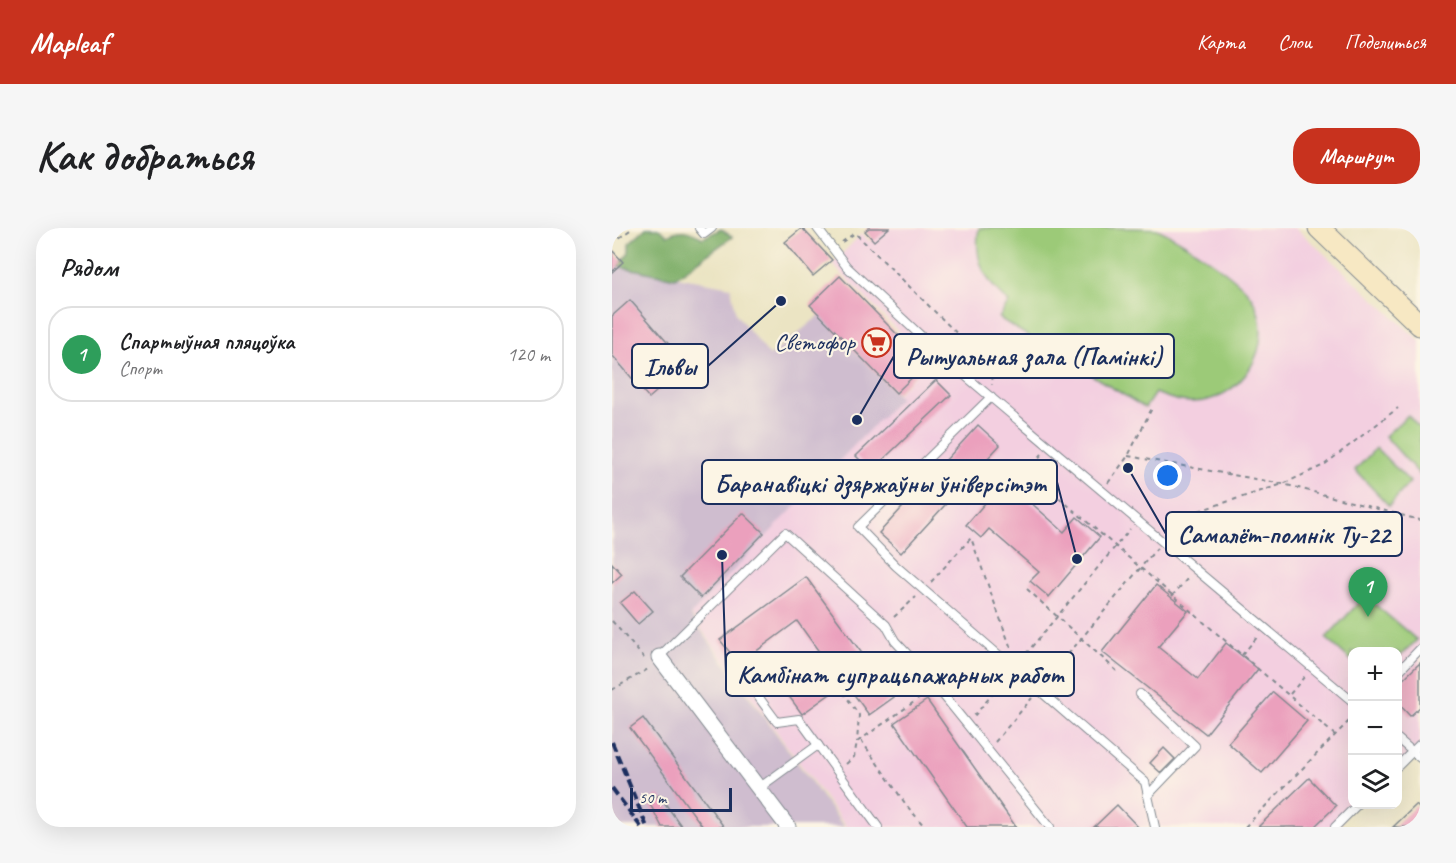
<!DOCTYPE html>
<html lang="ru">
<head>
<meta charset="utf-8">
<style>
	body { margin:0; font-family:Caveat,sans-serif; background:#f6f6f6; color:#202124 }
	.controls { position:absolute; right:18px; bottom:18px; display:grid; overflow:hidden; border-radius:12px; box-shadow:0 6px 24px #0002 }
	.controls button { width:54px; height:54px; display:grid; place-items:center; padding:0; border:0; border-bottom:2px solid #e0e0e0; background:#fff; color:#202124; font:30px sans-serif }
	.scale { position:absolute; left:18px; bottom:15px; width:102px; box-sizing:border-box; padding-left:6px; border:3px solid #1b2f5e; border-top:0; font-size:16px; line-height:21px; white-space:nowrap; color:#1b2f5e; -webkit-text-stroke:4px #fcf5e5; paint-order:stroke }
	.you { position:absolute; left:556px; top:248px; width:21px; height:21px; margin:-15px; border:4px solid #fff; border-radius:50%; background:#1a73e8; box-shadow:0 0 0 9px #1a73e833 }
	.badge { display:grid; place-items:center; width:39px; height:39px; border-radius:50%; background:#c8321e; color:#fff; font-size:20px; font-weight:700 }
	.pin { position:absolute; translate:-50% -50px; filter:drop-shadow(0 2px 3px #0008) }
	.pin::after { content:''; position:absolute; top:32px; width:21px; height:18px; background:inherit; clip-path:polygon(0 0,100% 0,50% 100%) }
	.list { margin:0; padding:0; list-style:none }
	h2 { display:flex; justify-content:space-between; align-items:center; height:78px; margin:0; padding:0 24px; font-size:26px }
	h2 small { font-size:20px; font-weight:400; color:#757577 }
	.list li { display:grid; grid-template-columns:39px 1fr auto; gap:18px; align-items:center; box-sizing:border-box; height:96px; margin:0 12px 12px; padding:0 12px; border:2px solid #e0e0e0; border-radius:24px }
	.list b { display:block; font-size:22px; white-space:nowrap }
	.list p { margin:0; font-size:20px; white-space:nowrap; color:#757577 }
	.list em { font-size:20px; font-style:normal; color:#757577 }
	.icon { flex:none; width:33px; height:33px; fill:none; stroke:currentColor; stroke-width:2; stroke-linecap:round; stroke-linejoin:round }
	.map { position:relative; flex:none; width:808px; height:599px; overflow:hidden; border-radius:24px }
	header { display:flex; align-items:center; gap:36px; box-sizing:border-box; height:84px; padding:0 30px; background:#c8321e; color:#fff }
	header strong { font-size:28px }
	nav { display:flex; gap:33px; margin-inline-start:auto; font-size:21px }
	.intro { display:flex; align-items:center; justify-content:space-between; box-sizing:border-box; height:144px; padding:0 36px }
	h1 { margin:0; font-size:42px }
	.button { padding:15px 27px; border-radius:24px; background:#c8321e; color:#fff; font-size:21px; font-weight:700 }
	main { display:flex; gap:36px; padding:0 36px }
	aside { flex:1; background:#fff; border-radius:24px; box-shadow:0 6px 24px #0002 }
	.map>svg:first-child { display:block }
	.built { fill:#f3cfe0 }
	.industrial { fill:#cfbdcf }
	.green { fill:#9cca78; stroke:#5c7c6b; stroke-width:1.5 }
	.forest { fill:#7dae68; stroke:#4c6e63; stroke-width:1.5 }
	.building { fill:#eba0bd }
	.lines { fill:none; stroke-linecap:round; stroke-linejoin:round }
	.lane-casing { stroke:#838a90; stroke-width:10 }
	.street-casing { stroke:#838a90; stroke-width:17 }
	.secondary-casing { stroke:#838a90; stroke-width:23 }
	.path { stroke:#838a90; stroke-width:2; stroke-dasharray:4.5 4.5; stroke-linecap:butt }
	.lane { stroke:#fff; stroke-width:8 }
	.street { stroke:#fff; stroke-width:15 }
	.secondary { stroke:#f7e8c3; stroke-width:21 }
	.rail { stroke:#1b2f5e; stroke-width:4; stroke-dasharray:9 4.5; stroke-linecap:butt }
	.labels { text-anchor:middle; stroke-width:4.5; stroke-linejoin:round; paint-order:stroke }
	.poi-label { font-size:24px; fill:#1b2f5e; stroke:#fcf5e5; text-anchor:end }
	.leader { fill:none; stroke:#1b2f5e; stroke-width:2 }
	.callout-dot { fill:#1b2f5e; stroke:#fcf5e5; stroke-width:2 }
	.callout { fill:#fcf5e5; stroke:#1b2f5e; stroke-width:2 }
	.callout-label { font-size:26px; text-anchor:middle; font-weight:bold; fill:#1b2f5e }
</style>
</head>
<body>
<header>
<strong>Mapleaf</strong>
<nav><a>Карта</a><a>Слои</a><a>Поделиться</a></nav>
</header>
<div class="intro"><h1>Как добраться</h1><a class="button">Маршрут</a></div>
<main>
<aside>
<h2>Рядом<small></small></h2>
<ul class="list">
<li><span class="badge" style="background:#2e9e5b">1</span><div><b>Спартыўная пляцоўка</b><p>Спорт</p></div><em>120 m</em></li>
</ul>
</aside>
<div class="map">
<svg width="808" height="599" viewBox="0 0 808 599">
	<rect width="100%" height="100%" fill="#fcf5e5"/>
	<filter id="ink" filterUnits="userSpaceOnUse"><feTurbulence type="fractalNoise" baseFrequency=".0167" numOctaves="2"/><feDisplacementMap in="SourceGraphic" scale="12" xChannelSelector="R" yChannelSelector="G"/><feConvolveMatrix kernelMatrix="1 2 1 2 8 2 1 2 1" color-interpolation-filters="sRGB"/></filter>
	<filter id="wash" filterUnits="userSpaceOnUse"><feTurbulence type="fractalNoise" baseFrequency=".008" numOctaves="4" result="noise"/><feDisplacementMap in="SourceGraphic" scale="24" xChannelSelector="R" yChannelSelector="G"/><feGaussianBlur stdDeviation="1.35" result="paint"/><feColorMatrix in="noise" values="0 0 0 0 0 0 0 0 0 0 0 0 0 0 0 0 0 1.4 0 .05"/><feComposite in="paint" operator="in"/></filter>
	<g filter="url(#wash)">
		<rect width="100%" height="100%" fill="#ebe4c3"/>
		<!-- built -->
		<polygon class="built" points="273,0 684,0 808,113 808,519 786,541 786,424 740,424 740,576 727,599 234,599 74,380 316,134 220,36 250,5 258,14"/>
		<!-- industrial -->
		<polygon class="industrial" points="6,38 119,59 124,86 158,128 208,87 288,170 78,387 232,599 0,599 0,44"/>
		<!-- green -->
		<g class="green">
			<path d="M367,0c45,0 91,0 137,0 12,0 30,0 41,1 22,9 84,50 95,69 27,47 -11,105 -62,104 -13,0 -24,-5 -35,-9l-10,15 -146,-90 10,-16c-24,-20 -36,-43 -30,-74z"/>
			<polygon points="796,187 808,201 808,247 773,208"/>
			<polygon points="764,220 798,254 777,278 743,242"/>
			<polygon points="753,368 805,412 786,430 786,424 740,424 740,433 714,410"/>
		</g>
		<!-- forest -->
		<path class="forest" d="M34,0h12l9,7c15,-7 21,-5 36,3l18,-9 11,8 -57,41 -57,-12 11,-14v-9z"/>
		<g id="blocks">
			<!-- building -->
			<g class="building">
				<polygon points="190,0 220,32 201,48 173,14"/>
				<polygon points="257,0 277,0 262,13 253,3"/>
				<polygon points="0,22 11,34 0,44"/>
				<polygon points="228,48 314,136 284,165 198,77"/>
				<polygon points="18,72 75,137 37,170 0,127 0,88"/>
				<polygon points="324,152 339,167 259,243 244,228"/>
				<polygon points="366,197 388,217 289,325 267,305"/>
				<polygon points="406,237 430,258 417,273 452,304 465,289 488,309 437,369 418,353 427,344 377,301 369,310 354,297"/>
				<polygon points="131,285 152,305 89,370 68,349"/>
				<polygon points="0,335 10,346 0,355"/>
				<polygon points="194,349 282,469 257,487 227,446 211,457 218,466 190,486 165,452 193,432 203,446 216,436 185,393 127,436 108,412"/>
				<polygon points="544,357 576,383 546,419 586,451 614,415 646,441 594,506 490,424"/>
				<polygon points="23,363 41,383 26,396 8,375"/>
				<polygon points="808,435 808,479 798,488 786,475 786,456"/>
				<polygon points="661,464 695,493 650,545 616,515"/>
				<polygon points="315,472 404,599 355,599 282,495"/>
				<polygon points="31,490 112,599 91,599 18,500"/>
				<polygon points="552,520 563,531 549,545 538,535"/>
				<polygon points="697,550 724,578 702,599 646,599"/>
				<polygon points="47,567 70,599 50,599 37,574"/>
				<polygon points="505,577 526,599 482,599"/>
				<polygon points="804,577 808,581 808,599 781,599"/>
			</g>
		</g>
	</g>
	<g filter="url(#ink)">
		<use href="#blocks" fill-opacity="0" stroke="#838a90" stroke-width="1.5"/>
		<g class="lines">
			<defs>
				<g id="lane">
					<polyline points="87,0 92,6 100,0"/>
					<polyline points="205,0 235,39 338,135 740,473"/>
					<polyline points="379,169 246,299 284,338 533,554 543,599"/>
					<polyline points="47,429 173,305 274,397 283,413 315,447 438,599"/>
					<polyline points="786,444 808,421"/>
					<polyline points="134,452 165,494 187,491 206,517"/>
					<polyline points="528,466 583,518 536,567"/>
					<polyline points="786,511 808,530"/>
					<polyline points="786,538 808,516"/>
					<polyline points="147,560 206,517 266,599"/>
					<polyline points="723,599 746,576"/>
				</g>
				<polyline id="street" points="47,429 176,599"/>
				<polyline id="secondary" points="707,0 808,97"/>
			</defs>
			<!-- lane casing -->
			<use href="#lane" class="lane-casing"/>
			<!-- street casing -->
			<use href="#street" class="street-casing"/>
			<!-- secondary casing -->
			<use href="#secondary" class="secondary-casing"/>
			<!-- path -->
			<g class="path">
				<polyline points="7,10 21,0"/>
				<polyline points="230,14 243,5 381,141 380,157"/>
				<polyline points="430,226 416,243 724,508"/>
				<polyline points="516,228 671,256 808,292"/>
				<polyline points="496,255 516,228 540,180"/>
				<polyline points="559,305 580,285 671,256 712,237 786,180"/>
				<polyline points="319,354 359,310 401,426"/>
				<polyline points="415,361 507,445"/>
				<polyline points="560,368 576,350"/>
				<polyline points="282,389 304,369"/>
				<polyline points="0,393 32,430"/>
				<polyline points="630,427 646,408"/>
				<polyline points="408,433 518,301"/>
				<polyline points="327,446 387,441"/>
				<polyline points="433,454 545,320"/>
				<polyline points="0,462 38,440"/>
				<polyline points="231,464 247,487 245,514"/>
				<polyline points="678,466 693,448"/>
				<polyline points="362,488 395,449"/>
				<polyline points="249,512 295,578 313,599"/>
				<polyline points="383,514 420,470"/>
				<polyline points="234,536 242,529 245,514 315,465"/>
				<polyline points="633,599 740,490"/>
			</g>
			<!-- lane -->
			<use href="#lane" class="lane"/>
			<!-- street -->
			<use href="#street" class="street"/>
			<!-- secondary -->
			<use href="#secondary" class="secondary"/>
			<!-- rail -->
			<g class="rail">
				<polyline points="0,514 35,599"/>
				<polyline points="0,560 29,599"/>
				<polyline points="0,597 1,599"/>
			</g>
		</g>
	</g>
	<!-- icons -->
	<defs>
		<symbol id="supermarket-ring" viewBox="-11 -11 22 22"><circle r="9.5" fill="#fcf5e5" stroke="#c8321e" stroke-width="1.5"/><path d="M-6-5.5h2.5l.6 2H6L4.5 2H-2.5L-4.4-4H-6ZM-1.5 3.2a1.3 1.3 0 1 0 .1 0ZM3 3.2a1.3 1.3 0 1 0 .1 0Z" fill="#c8321e"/></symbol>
	</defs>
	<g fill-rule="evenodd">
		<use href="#supermarket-ring" x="248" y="98" width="33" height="33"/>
	</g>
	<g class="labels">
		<!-- poi labels -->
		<g class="poi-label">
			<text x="243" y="122">Светофор</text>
		</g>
	</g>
	<!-- callouts -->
	<path class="leader" d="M245 192L282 128M169 73L96 138M465 331L445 254M516 240L554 306M110 327L114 446"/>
	<g class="callout-dot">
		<circle cx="245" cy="192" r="6"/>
		<circle cx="169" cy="73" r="6"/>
		<circle cx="465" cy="331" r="6"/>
		<circle cx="516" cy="240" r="6"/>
		<circle cx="110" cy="327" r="6"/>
	</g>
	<g class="callout">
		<rect x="282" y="106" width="280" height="44" rx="6"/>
		<rect x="20" y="116" width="76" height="44" rx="6"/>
		<rect x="90" y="232" width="355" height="44" rx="6"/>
		<rect x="554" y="284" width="236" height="44" rx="6"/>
		<rect x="114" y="424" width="348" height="44" rx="6"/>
	</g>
	<g class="callout-label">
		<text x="422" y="137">Рытуальная зала (Памінкі)</text>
		<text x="58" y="147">Ільвы</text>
		<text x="268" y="264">Баранавіцкі дзяржаўны ўніверсітэт</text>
		<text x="672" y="315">Самалёт-помнік Ту-22</text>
		<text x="288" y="455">Камбінат супрацьпажарных работ</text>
	</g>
</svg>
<div class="controls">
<button>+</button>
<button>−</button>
<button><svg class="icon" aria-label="layers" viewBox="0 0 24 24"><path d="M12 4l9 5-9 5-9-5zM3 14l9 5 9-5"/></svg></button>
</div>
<div class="scale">50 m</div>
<div class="you"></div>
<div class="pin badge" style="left:756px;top:389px;background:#2e9e5b">1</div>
</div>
</main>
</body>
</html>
